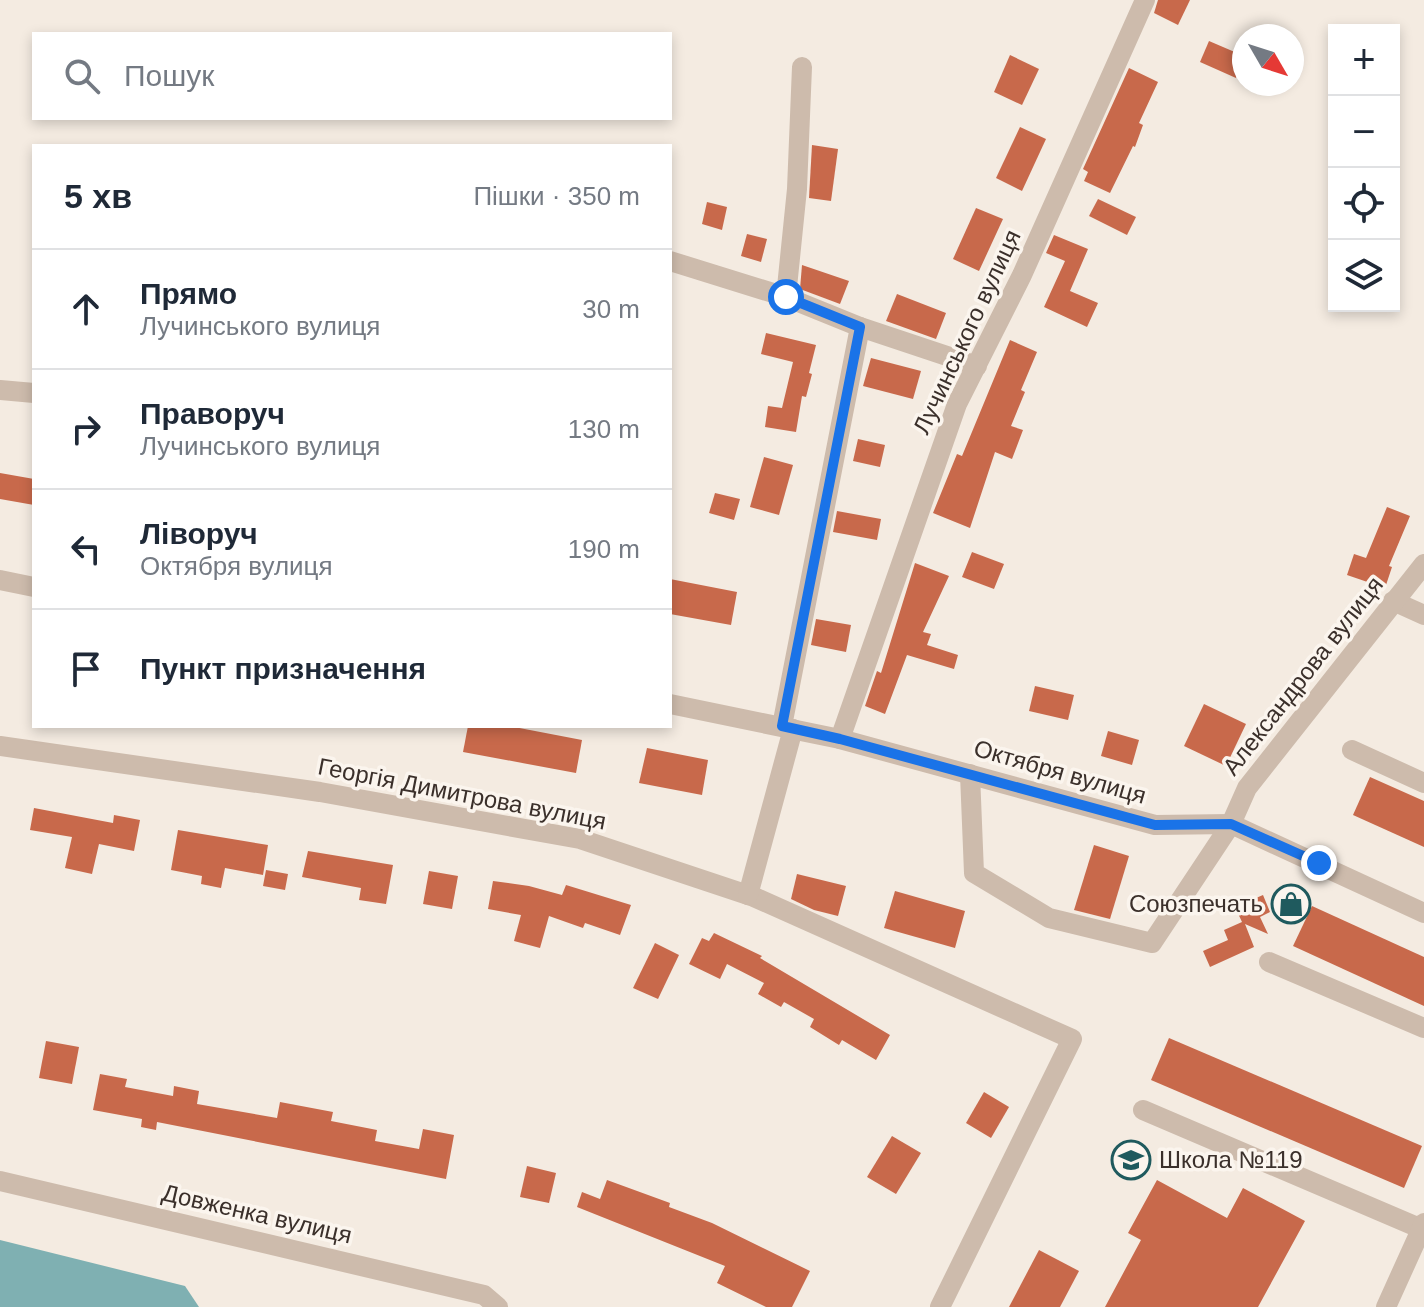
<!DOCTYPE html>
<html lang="uk">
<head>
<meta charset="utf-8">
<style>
	body { margin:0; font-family:Helvetica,sans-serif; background:#f2f2f3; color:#1f2937 }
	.controls { position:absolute; right:24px; top:24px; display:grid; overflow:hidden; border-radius:0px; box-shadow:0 4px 12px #0003 }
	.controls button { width:72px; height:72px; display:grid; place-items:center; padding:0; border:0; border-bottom:2px solid #e0e1e3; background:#fff; color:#1f2937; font:40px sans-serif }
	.compass { position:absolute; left:1232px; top:24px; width:72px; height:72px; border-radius:50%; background:#fff; box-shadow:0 4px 12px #0003; rotate:129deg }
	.stop { position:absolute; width:24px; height:24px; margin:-18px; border:6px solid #1a73e8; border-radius:50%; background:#fff }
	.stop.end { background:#1a73e8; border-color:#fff; box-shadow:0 2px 8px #0008 }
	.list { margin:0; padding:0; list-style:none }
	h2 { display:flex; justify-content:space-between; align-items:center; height:104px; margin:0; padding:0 32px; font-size:34px }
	h2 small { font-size:26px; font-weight:400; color:#747a83 }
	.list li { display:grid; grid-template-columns:52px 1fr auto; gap:24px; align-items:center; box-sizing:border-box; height:120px; padding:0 32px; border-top:2px solid #e0e1e3 }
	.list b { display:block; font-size:30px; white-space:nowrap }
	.list p { margin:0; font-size:26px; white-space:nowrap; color:#747a83 }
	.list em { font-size:26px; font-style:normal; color:#747a83 }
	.icon { flex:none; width:44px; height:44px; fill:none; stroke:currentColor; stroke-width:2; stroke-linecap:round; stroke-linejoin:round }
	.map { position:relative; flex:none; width:1424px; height:1307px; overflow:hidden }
	.search { position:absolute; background:#fff; box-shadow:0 4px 12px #0003; left:32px; top:32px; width:640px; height:88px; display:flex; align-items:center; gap:20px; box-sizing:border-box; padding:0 28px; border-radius:0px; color:#747a83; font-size:30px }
	.panel { position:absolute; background:#fff; box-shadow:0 4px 12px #0003; left:32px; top:144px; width:640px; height:584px; border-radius:0px }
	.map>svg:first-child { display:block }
	.water { fill:#7fb0b2 }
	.building { fill:#c8694b }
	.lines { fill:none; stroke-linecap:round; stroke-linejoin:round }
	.minor { stroke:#cdbbac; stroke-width:20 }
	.route { stroke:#1a73e8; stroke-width:10 }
	.labels { text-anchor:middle; stroke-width:7; stroke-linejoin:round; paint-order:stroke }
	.street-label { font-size:24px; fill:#3b302b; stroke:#fbf5ee }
	.poi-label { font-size:24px; fill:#3b302b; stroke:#fbf5ee; text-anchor:end }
</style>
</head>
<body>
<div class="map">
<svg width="1424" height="1307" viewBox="0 0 1424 1307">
	<rect width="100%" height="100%" fill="#f4ebe1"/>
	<!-- water -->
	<polygon class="water" points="0,1240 185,1286 199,1307 0,1307"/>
	<!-- building -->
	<g class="building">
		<polygon points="1158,0 1190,0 1178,25 1154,13"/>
		<polygon points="1209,41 1244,56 1236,78 1200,62"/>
		<polygon points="1010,55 1039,69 1022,105 994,92"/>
		<polygon points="1129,68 1158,82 1139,123 1143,125 1135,147 1133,146 1110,193 1084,181 1088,172 1083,169"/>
		<polygon points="1020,127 1046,139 1022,191 996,178"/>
		<polygon points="812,145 838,149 831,201 809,198"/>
		<polygon points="1098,199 1136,217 1127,235 1089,216"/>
		<polygon points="707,202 727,207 722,230 702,224"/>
		<polygon points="976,208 1003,219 979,271 953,259"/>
		<polygon points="747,234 767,239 761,262 741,256"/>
		<polygon points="1054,235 1088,249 1070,291 1098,303 1087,327 1044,307 1065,261 1046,253"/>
		<polygon points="802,265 849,281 840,304 800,289"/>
		<polygon points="897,294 946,313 936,339 886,321"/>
		<polygon points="766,333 816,345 809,373 812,374 806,397 802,396 796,432 765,427 768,406 782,408 793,362 761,354"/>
		<polygon points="1010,340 1037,352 1021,390 1025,392 1011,426 1023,430 1012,459 995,452 970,528 933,513 957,454 962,456"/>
		<polygon points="871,358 921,371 913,399 863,386"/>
		<polygon points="858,439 885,445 880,467 853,461"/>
		<polygon points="764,457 793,465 779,515 750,507"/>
		<polygon points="0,473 34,479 34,505 0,499"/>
		<polygon points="715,493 740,499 734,520 709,513"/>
		<polygon points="1387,507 1410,516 1389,566 1392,567 1385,588 1347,575 1354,554 1366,558"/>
		<polygon points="837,511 881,519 877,540 833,532"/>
		<polygon points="972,552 1004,564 994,589 962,577"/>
		<polygon points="915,563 949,576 923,632 931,634 927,645 958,655 954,669 907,655 885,714 865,706 877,671 881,673"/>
		<polygon points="670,579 737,592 731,625 670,614"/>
		<polygon points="816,619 851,625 846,652 811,645"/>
		<polygon points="1035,686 1074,695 1068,720 1029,711"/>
		<polygon points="1204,704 1246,724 1226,766 1184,746"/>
		<polygon points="468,726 509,726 582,740 576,773 463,752"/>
		<polygon points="1108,731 1139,740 1132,765 1101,756"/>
		<polygon points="647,748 708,760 702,795 639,783"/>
		<polygon points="1370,777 1424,801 1424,847 1353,815"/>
		<polygon points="34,808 113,823 114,815 140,820 134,851 99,844 92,874 65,868 72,837 30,830"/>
		<polygon points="178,830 268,845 263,875 225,868 221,888 201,884 202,876 171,870"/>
		<polygon points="1094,845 1129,856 1110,919 1074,910"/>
		<polygon points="308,851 393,865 386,904 359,900 361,888 302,877"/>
		<polygon points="266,870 288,874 285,890 263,886"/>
		<polygon points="429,871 458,876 452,909 423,904"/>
		<polygon points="797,874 846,886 838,916 814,910 791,899"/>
		<polygon points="493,881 529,886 562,895 566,885 631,905 620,935 585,923 583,928 549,916 540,948 514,941 521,915 488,909"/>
		<polygon points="895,891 965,911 955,948 884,928"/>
		<polygon points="1263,895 1270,912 1260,917 1268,934 1245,924 1254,947 1210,967 1203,951 1228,940 1224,930 1242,922 1235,907"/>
		<polygon points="1312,906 1424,957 1424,1006 1293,946"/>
		<polygon points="714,933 762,956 760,958 890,1035 876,1060 842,1040 839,1045 810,1027 814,1019 784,1002 781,1007 758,994 764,983 727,964 720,979 689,964 702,938 709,941"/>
		<polygon points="655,943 679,955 658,999 633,988"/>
		<polygon points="1169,1038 1422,1146 1404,1188 1151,1080"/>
		<polygon points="46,1041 79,1047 72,1084 39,1078"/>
		<polygon points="100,1074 127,1079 125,1087 173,1096 174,1086 199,1091 197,1104 277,1118 280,1102 333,1112 331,1121 377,1130 375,1141 419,1149 423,1129 454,1135 446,1179 157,1122 156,1130 141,1127 142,1119 93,1110"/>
		<polygon points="984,1092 1009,1107 991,1138 966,1123"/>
		<polygon points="892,1136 921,1153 896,1194 867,1177"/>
		<polygon points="527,1166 556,1173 549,1203 520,1197"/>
		<polygon points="607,1180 670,1203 669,1207 712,1223 810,1271 792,1307 766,1307 717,1283 725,1266 577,1207 582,1192 600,1199"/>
		<polygon points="1157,1180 1227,1218 1243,1188 1305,1221 1258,1307 1105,1307 1141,1240 1128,1233"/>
		<polygon points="1039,1250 1079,1271 1060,1307 1009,1307"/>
	</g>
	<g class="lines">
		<!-- minor -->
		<g class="minor">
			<polyline points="670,261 786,297"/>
			<polyline points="860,327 977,366"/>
			<polyline points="0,390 34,393"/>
			<polyline points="0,580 34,587"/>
			<polyline points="1393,601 1424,615"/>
			<polyline points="670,704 840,739 1155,825 1231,824 1424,913"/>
			<polyline points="782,726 860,327 786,297 797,189 802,67"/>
			<polyline points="840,739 957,404 1022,275 1145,0"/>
			<polyline points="0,746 320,792 580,839 754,897 1072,1039 940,1307"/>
			<polyline points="1352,750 1424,783"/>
			<polyline points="970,774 974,873 1049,918 1152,943 1231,824 1247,788 1424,564"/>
			<polyline points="748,895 793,729"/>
			<polyline points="1269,962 1424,1028"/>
			<polyline points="1143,1110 1422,1229"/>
			<polyline points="0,1181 484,1295 498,1307"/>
			<polyline points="1386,1307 1424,1223"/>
		</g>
	</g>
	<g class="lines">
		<!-- route -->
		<polyline class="route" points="786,297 860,327 782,726 840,739 1155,825 1231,824 1319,863"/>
	</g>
	<!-- icons -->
	<defs>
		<symbol id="shop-ring" viewBox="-11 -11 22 22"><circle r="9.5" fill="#fbf5ee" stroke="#1f5a5e" stroke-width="1.5"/><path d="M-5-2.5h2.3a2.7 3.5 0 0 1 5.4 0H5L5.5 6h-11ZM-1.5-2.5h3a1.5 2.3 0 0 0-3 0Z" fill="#1f5a5e"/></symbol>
		<symbol id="school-ring" viewBox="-11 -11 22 22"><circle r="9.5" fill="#fbf5ee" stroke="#1f5a5e" stroke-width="1.5"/><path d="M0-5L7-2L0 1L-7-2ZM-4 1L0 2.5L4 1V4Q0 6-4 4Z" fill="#1f5a5e"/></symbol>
	</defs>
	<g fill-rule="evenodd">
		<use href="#shop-ring" x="1269" y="882" width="44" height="44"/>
		<use href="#school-ring" x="1109" y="1138" width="44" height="44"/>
	</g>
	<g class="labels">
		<!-- street labels -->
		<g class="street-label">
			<text transform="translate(967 332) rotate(-65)" y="8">Лучинського вулиця</text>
			<text transform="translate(1303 676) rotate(-52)" y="8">Александрова вулиця</text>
			<text transform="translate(1060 772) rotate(16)" y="8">Октября вулиця</text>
			<text transform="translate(462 794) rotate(11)" y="8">Георгія Димитрова вулиця</text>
			<text transform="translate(257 1214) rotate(13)" y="8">Довженка вулиця</text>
		</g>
		<!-- poi labels -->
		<g class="poi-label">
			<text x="1263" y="912">Союзпечать</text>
			<text x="1159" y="1168" text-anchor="start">Школа №119</text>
		</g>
	</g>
</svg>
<div class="controls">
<button>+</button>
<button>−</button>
<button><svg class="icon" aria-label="locate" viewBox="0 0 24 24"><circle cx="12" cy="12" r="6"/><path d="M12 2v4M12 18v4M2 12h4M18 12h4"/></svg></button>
<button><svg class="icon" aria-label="layers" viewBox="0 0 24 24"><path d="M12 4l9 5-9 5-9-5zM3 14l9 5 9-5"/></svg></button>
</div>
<svg class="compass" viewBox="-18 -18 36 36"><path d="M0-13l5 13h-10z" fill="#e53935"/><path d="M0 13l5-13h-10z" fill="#747a83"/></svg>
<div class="stop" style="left:786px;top:297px"></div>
<div class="stop end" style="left:1319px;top:863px"></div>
<div class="search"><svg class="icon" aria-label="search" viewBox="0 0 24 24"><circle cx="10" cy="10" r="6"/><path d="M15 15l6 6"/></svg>Пошук</div>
<section class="panel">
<h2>5 хв<small>Пішки · 350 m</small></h2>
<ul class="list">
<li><svg class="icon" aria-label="ahead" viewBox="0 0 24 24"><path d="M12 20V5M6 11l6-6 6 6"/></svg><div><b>Прямо</b><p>Лучинського вулиця</p></div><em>30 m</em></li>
<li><svg class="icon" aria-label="right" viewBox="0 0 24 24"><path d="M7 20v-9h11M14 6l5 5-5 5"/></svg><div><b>Праворуч</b><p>Лучинського вулиця</p></div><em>130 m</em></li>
<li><svg class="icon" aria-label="left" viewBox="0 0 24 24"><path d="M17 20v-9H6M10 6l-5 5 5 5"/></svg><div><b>Ліворуч</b><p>Октября вулиця</p></div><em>190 m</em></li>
<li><svg class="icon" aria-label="arrive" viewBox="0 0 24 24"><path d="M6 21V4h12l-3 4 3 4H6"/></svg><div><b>Пункт призначення</b></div></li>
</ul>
</section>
</div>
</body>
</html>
